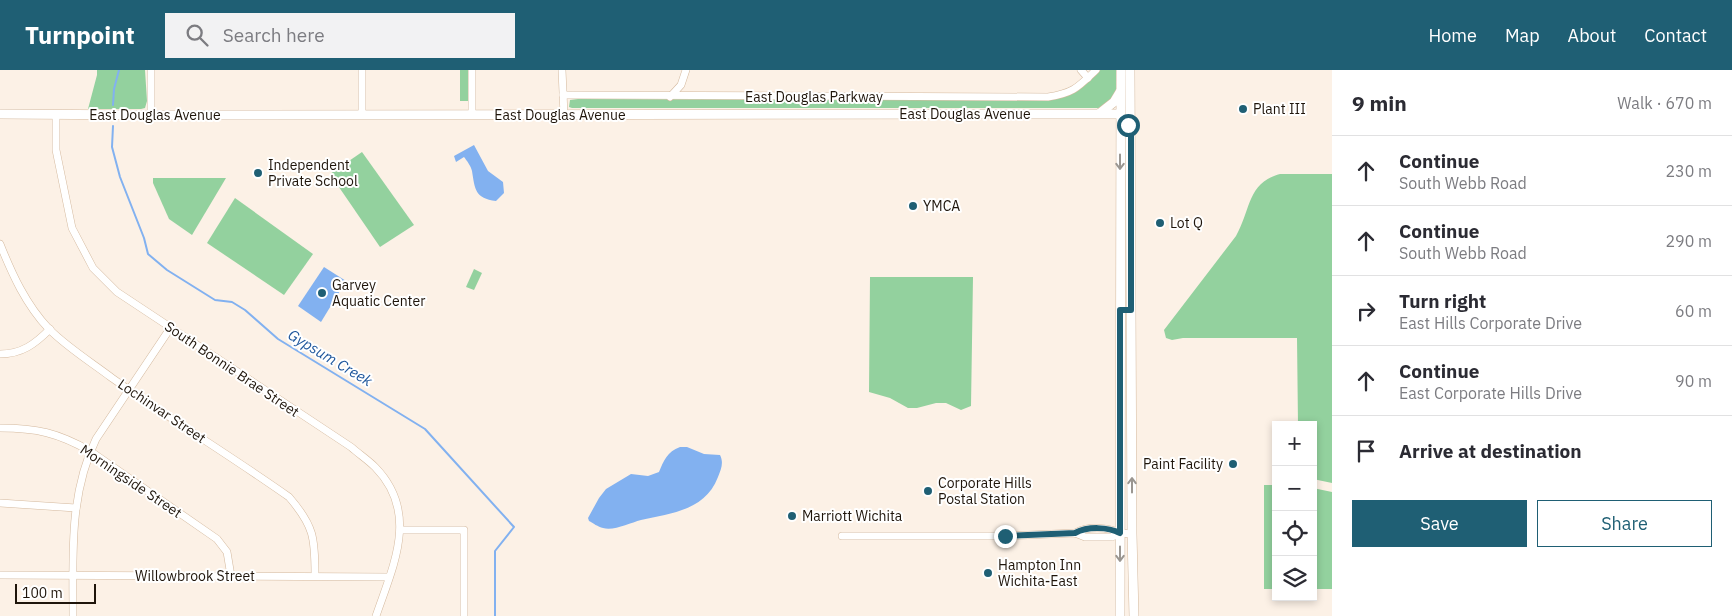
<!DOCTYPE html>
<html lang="en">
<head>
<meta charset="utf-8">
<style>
	body { margin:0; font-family:"IBM Plex Sans",sans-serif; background:#f2f2f3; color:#2b2b33 }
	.controls { position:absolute; right:15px; bottom:15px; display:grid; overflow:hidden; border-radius:0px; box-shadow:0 2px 8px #0003 }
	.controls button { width:45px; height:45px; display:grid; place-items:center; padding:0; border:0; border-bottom:1px solid #e1e1e2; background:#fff; color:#2b2b33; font:25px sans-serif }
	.scale { position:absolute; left:15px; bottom:12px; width:81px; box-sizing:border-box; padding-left:5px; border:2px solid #1f150b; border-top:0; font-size:14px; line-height:18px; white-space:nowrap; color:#1f150b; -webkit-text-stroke:4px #fff; paint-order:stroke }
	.stop { position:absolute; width:15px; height:15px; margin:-11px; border:4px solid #1f5f74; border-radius:50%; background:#fff }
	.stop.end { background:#1f5f74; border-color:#fff; box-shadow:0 1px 5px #0008 }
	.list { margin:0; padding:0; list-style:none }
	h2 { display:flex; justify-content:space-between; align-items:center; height:65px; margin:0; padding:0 20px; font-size:21px }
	h2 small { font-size:16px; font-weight:400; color:#7c7c81 }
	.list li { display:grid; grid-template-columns:32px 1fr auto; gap:15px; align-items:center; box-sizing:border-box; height:70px; padding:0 20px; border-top:1px solid #e1e1e2 }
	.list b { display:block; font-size:19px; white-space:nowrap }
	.list p { margin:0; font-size:16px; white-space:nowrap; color:#7c7c81 }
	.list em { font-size:16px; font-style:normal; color:#7c7c81 }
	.actions { display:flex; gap:10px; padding:15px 20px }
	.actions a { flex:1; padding:11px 0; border:1px solid #1f5f74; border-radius:0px; text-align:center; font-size:18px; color:#1f5f74 }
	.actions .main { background:#1f5f74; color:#fff }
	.icon { flex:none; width:28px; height:28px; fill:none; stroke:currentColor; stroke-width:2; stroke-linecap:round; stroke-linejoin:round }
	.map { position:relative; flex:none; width:1332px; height:546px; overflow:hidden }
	header { display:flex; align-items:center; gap:30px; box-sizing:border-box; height:70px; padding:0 25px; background:#1f5f74; color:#fff }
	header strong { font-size:24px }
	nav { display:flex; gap:28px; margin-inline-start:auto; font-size:18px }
	.search { width:350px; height:45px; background:#f2f2f3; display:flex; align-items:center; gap:12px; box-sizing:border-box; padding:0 18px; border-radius:0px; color:#7c7c81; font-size:19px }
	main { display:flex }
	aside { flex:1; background:#fff }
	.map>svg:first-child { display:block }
	.green { fill:#93d19e }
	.water { fill:#82b1f0 }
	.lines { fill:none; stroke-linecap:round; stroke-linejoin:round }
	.stream { stroke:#82b1f0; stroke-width:2 }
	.street-casing { stroke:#d4b99e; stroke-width:8 }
	.secondary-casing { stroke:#d4b99e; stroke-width:10 }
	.street { stroke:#fff; stroke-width:7 }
	.secondary { stroke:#fff; stroke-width:9 }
	.oneway { stroke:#9a9691 }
	.route { stroke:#1f5f74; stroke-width:6 }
	.poi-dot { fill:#1f5f74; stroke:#fff; stroke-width:2 }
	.labels { text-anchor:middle; stroke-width:4; stroke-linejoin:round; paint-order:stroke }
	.street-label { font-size:14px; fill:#1f150b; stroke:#fff }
	.poi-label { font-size:14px; fill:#1f150b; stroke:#fff; text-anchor:start }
	.water-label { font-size:15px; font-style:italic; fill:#1e569c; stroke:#fff }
</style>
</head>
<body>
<header>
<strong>Turnpoint</strong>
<div class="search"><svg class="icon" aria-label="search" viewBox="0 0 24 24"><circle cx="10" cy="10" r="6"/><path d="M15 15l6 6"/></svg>Search here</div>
<nav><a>Home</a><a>Map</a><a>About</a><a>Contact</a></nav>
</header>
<main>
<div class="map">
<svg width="1332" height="546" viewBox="0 0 1332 546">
	<rect width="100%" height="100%" fill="#fcf1e6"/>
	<!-- green -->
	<g class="green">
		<polygon points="97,0 145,0 147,31 145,38 141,39 88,39 97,5"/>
		<rect x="460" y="0" width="9" height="31"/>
		<path d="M1100,0h17c0,15 1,36 -19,38h-526l-3,-1 1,-7 8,-1 462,1 42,-13z"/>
		<polygon points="362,82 414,155 380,177 330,104"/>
		<path d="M1280,104h52v309l-19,-4v-54h-15l-1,-87h-114l-11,2 -6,-2 -2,-8 72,-94c15,-26 11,-53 44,-62z"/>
		<polygon points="153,108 226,108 192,165 169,149 153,113"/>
		<polygon points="235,128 313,184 284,225 207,173"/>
		<polygon points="474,199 482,203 474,220 466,217"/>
		<polygon points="870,207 973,207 971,336 961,340 946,333 936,333 917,338 908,338 890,328 869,322"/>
		<rect x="1264" y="415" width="12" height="104"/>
		<polygon points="1313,418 1332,422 1332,519 1313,519"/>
	</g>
	<!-- water -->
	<g class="water">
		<path d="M474,75l14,26 15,11 1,11 -8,8c-21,-3 -21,-11 -24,-30 -1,-5 -5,-10 -8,-14l-8,5 -2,-6z"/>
		<polygon points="324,197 346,211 321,252 298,236"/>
		<path d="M680,377h7l17,7 16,1c4,8 1,14 -2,22 -13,34 -47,36 -77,43 -11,3 -27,11 -38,8 -5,-1 -10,-5 -14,-7l-1,-3 11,-20 7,-9 25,-15 17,2 11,-4c5,-12 8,-20 21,-25z"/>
	</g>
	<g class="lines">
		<!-- stream -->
		<g class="stream">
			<polyline points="113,35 114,19 119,0"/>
			<polyline points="113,56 112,77 120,107 144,168 148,184 167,200 215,230 232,232 245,240 278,269 425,359 514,457 495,481 495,546"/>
		</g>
		<defs>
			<g id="street">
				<polyline points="151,0 151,45"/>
				<polyline points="562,0 564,45"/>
				<polyline points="1081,0 1088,8"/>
				<path d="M563,25l485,2c26,-4 30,-10 48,-27"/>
				<polyline points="670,27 681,15 686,0"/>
				<path d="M56,44v36l16,78 21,40 24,24 234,155c8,7 17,13 24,20 45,46 18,99 1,149"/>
				<polyline points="362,45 362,0"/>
				<polyline points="472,45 472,0"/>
				<path d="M0,174c12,30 26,61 49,85 19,19 42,33 63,49 58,41 119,78 177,119 25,29 26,41 26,78"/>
				<path d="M0,284c22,0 35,-10 50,-25"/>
				<path d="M0,358c37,0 58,5 90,23l127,88 10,13 4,24"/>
				<polyline points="0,433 76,438"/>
				<polyline points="400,460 464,460 464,546"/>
				<path d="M1075,463c13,-7 33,-6 45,0"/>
				<polyline points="842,466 1005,466 1075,463 1085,467 1112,467 1120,463 1132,464"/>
				<polyline points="0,505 389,507"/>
				<path d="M73,546c0,-61 -4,-121 23,-177l75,-112"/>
			</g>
			<g id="secondary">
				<polyline points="1130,0 1132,464 1134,546"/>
				<polyline points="1100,43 1114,32 1120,22"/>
				<polyline points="0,44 151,45 1120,44"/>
				<polyline points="1120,546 1121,0"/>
			</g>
		</defs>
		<!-- street casing -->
		<use href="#street" class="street-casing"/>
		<!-- secondary casing -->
		<use href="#secondary" class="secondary-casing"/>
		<!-- street -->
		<use href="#street" class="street"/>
		<!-- secondary -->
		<use href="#secondary" class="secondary"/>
	</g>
	<!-- one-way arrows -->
	<defs><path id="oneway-shaft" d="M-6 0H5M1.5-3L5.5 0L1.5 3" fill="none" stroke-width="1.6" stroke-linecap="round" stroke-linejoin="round" transform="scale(1.25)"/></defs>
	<g class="oneway">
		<use href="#oneway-shaft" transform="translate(1120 92) rotate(90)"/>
		<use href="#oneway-shaft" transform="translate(1132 415) rotate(-90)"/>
		<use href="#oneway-shaft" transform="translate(1120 484) rotate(90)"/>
	</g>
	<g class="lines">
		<!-- route -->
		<path class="route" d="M1005,466l70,-3c13,-7 33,-6 45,0v-223h11v-180l-3,-5"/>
	</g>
	<!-- markers -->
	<g class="poi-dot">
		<circle cx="1243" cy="39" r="5"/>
		<circle cx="258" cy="103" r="5"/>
		<circle cx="913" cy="136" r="5"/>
		<circle cx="1160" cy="153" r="5"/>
		<circle cx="322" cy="223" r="5"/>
		<circle cx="1233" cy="394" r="5"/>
		<circle cx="928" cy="421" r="5"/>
		<circle cx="792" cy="446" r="5"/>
		<circle cx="988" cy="503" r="5"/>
	</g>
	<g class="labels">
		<!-- street labels -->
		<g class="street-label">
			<text x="814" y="32">East Douglas Parkway</text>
			<text x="965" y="49">East Douglas Avenue</text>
			<text x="155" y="50">East Douglas Avenue</text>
			<text x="560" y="50">East Douglas Avenue</text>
			<text transform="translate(232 299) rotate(34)" y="5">South Bonnie Brae Street</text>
			<text transform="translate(162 341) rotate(34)" y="5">Lochinvar Street</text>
			<text transform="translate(131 411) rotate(34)" y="5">Morningside Street</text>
			<text x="195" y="511">Willowbrook Street</text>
		</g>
		<!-- poi labels -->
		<g class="poi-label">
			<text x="1253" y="44">Plant III</text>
			<text x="268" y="100">Independent<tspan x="268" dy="16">Private School</tspan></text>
			<text x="923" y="141">YMCA</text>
			<text x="1170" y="158">Lot Q</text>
			<text x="332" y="220">Garvey<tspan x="332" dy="16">Aquatic Center</tspan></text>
			<text x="1223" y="399" text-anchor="end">Paint Facility</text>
			<text x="938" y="418">Corporate Hills<tspan x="938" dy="16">Postal Station</tspan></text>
			<text x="802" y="451">Marriott Wichita</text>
			<text x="998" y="500">Hampton Inn<tspan x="998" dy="16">Wichita-East</tspan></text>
		</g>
		<!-- water labels -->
		<g class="water-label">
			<text transform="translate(330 288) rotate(31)" y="5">Gypsum Creek</text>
		</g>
	</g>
</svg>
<div class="controls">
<button>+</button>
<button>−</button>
<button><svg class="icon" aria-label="locate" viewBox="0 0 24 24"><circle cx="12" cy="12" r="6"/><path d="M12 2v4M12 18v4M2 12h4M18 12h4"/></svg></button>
<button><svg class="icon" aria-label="layers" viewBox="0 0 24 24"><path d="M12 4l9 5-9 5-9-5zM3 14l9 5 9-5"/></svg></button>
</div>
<div class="scale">100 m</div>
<div class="stop" style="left:1128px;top:55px"></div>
<div class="stop end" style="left:1005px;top:466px"></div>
</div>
<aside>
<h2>9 min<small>Walk · 670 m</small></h2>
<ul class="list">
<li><svg class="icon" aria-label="ahead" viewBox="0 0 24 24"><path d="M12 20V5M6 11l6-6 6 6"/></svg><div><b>Continue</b><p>South Webb Road</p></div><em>230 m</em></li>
<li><svg class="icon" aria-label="ahead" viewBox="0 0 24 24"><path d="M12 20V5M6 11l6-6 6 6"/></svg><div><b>Continue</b><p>South Webb Road</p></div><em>290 m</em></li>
<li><svg class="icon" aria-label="right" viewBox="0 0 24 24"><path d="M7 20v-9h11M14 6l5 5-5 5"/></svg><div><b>Turn right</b><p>East Hills Corporate Drive</p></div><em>60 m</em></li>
<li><svg class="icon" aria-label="ahead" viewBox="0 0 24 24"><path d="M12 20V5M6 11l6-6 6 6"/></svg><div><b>Continue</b><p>East Corporate Hills Drive</p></div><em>90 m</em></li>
<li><svg class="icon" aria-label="arrive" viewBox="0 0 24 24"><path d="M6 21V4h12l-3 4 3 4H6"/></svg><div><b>Arrive at destination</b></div></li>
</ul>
<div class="actions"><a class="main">Save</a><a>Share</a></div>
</aside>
</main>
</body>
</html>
